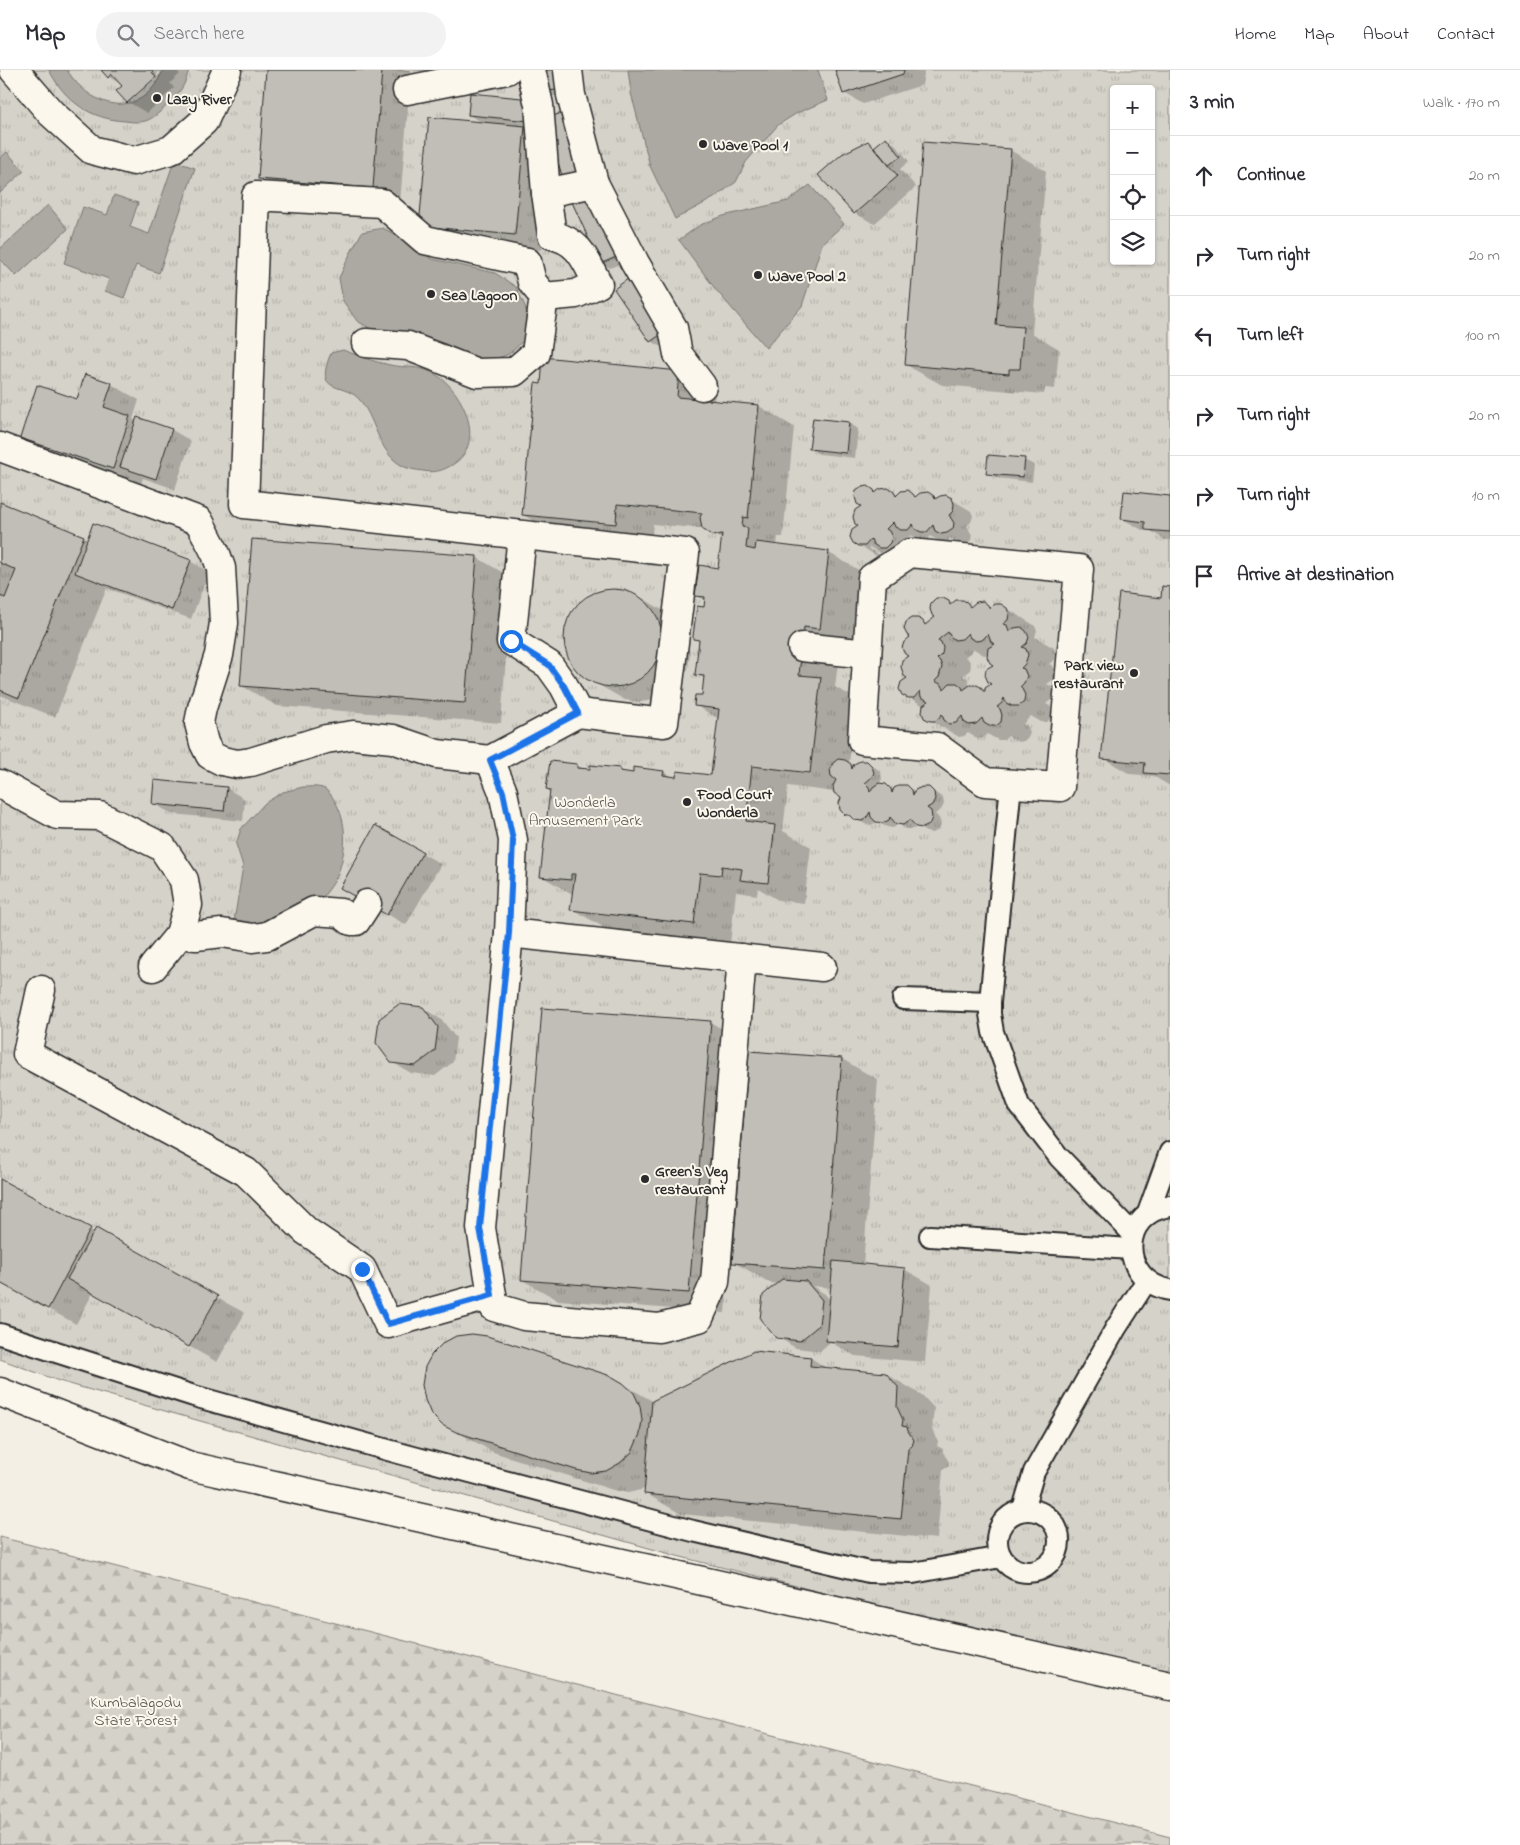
<!DOCTYPE html>
<html lang="en">
<head>
<meta charset="utf-8">
<style>
	body { margin:0; font-family:"Indie Flower",sans-serif; background:#f2f2f3; color:#2b2b33 }
	.controls { position:absolute; right:15px; top:15px; display:grid; overflow:hidden; border-radius:5px; box-shadow:0 1px 4px #0004 }
	.controls button { width:45px; height:45px; display:grid; place-items:center; padding:0; border:0; border-bottom:1px solid #e1e1e2; background:#fff; color:#2b2b33; font:25px sans-serif }
	.stop { position:absolute; width:15px; height:15px; margin:-11px; border:4px solid #1a73e8; border-radius:50%; background:#fff }
	.stop.end { background:#1a73e8; border-color:#fff; box-shadow:0 1px 5px #0008 }
	.list { margin:0; padding:0; list-style:none }
	h2 { display:flex; justify-content:space-between; align-items:center; height:65px; margin:0; padding:0 20px; font-size:21px }
	h2 small { font-size:16px; font-weight:400; color:#7c7c81 }
	.list li { display:grid; grid-template-columns:32px 1fr auto; gap:15px; align-items:center; box-sizing:border-box; height:80px; padding:0 20px; border-top:1px solid #e1e1e2 }
	.list b { display:block; font-size:19px; white-space:nowrap }
	.list em { font-size:16px; font-style:normal; color:#7c7c81 }
	.icon { flex:none; width:28px; height:28px; fill:none; stroke:currentColor; stroke-width:2; stroke-linecap:round; stroke-linejoin:round }
	.map { position:relative; flex:none; width:1170px; height:1775px; overflow:hidden }
	header { display:flex; align-items:center; gap:30px; box-sizing:border-box; height:70px; padding:0 25px; background:#fff; border-bottom:1px solid #e1e1e2 }
	header strong { font-size:24px }
	nav { display:flex; gap:28px; margin-inline-start:auto; font-size:18px }
	.search { width:350px; height:45px; background:#f2f2f3; display:flex; align-items:center; gap:12px; box-sizing:border-box; padding:0 18px; border-radius:28px; color:#7c7c81; font-size:19px }
	main { display:flex }
	aside { flex:1; background:#fff }
	.map>svg:first-child { display:block }
	.grass { fill:url(#grass-tufts); stroke:#807e7a; fill-rule:evenodd }
	.forest { fill:url(#forest-firs); stroke:#807e7a }
	.water { fill:#aca9a2; stroke:#787772 }
	.shadow { fill:#0003; fill-rule:evenodd }
	.building { fill:#c0beb6; stroke:#2b2b2b; fill-rule:evenodd }
	.lines { fill:none; stroke-linecap:round; stroke-linejoin:round }
	.service-casing { stroke:#2b2b2b; stroke-width:24 }
	.pedestrian-casing { stroke:#2b2b2b; stroke-width:31 }
	.minor-casing { stroke:#2b2b2b; stroke-width:31 }
	.service { stroke:#fbf7ec; stroke-width:20 }
	.pedestrian { stroke:#fbf7ec; stroke-width:28 }
	.minor { stroke:#fbf7ec; stroke-width:28 }
	.route { stroke:#1a73e8; stroke-width:6 }
	.poi-dot { fill:#2b2b2b; stroke:#fbf7ec; stroke-width:2 }
	.labels { text-anchor:middle; stroke-width:4; stroke-linejoin:round; paint-order:stroke }
	.poi-label { font-size:16px; font-weight:bold; fill:#2b2b2b; stroke:#fbf7ec; text-anchor:start }
	.park-label { font-size:16px; fill:#565552; stroke:#fbf7ec }
</style>
</head>
<body>
<header>
<strong>Map</strong>
<div class="search"><svg class="icon" aria-label="search" viewBox="0 0 24 24"><circle cx="10" cy="10" r="6"/><path d="M15 15l6 6"/></svg>Search here</div>
<nav><a>Home</a><a>Map</a><a>About</a><a>Contact</a></nav>
</header>
<main>
<div class="map">
<svg width="1170" height="1775" viewBox="0 0 1170 1775">
	<defs>
		<pattern id="grass-tufts" width="24" height="20" patternUnits="userSpaceOnUse" patternTransform="scale(1.25)"><rect width="24" height="20" fill="#d5d2c9"/><path d="M3 7l-1-3M5 7V3M7 7l1-3M15 17l-1-3M17 17v-4M19 17l1-3" fill="none" stroke="#b7b4ad"/></pattern>
		<pattern id="forest-firs" width="22" height="20" patternUnits="userSpaceOnUse" patternTransform="scale(1.25)"><rect width="22" height="20" fill="#d5d2c9"/><path d="M5 1l3.5 6h-7zM16 11l3.5 6h-7z" fill="#b7b4ad"/></pattern>
	</defs>
	<rect width="100%" height="100%" fill="#f3efe4"/>
	<filter id="ink" filterUnits="userSpaceOnUse"><feTurbulence type="fractalNoise" baseFrequency=".02" numOctaves="2"/><feDisplacementMap in="SourceGraphic" scale="10" xChannelSelector="R" yChannelSelector="G"/><feConvolveMatrix kernelMatrix="1 2 1 2 8 2 1 2 1" color-interpolation-filters="sRGB"/></filter>
	<g filter="url(#ink)">
		<!-- grass -->
		<path class="grass" d="M0,0h1170v1600l-84,-11 -409,-103 -618,-175 -59,-22zM1114,19h37v172h-37z"/>
		<!-- forest -->
		<polygon class="forest" points="0,1467 1170,1767 1170,1775 0,1775"/>
		<!-- water -->
		<g class="water">
			<path d="M49,0h18c25,40 75,51 96,0h26c-2,6 -4,13 -7,18 -6,9 -24,28 -34,32 -7,3 -15,2 -23,1 -35,-2 -60,-20 -76,-51z"/>
			<polygon points="628,0 818,0 828,30 797,43 778,55 746,92 736,112 714,128 675,149 650,96 631,23"/>
			<polygon points="7,82 24,101 0,123 0,88"/>
			<polygon points="174,91 195,98 159,203 136,195 124,228 105,221 109,209 64,193 83,137 107,145 114,125 138,133 130,157 149,164"/>
			<polygon points="810,115 844,154 822,174 802,236 766,278 716,220 679,170 700,155 723,146 788,131"/>
			<polygon points="48,135 68,159 16,206 0,189 0,179"/>
			<polygon points="383,158 405,170 432,189 495,203 516,217 525,236 529,253 524,270 509,284 493,290 476,288 446,274 429,269 373,260 357,251 343,231 339,208 350,184 362,162"/>
			<path d="M343,280c16,6 31,12 47,15 21,4 31,-1 51,13 24,18 45,67 11,87 -10,6 -18,8 -29,6 -7,-1 -16,-2 -22,-6 -24,-14 -25,-48 -43,-67 -16,-16 -45,-3 -27,-45z"/>
			<path d="M303,717c6,0 13,-1 19,1 8,3 11,10 15,17 11,22 9,48 0,71 -8,17 -26,35 -42,44 -8,4 -50,7 -62,8l10,-62 -7,-22 5,-15 24,-26 18,-11z"/>
		</g>
		<!-- shadow -->
		<g class="shadow">
			<path d="M103,0h73l4,4 -10,9 4,5 -27,25 -19,-11 -4,-16 -15,-9zM159,2l2,1 -24,22 -1,-2z"/>
			<polygon points="268,0 411,0 400,133 287,124 260,108"/>
			<polygon points="540,0 570,24 552,26 543,21"/>
			<polygon points="837,0 923,0 924,4 922,15 863,34 844,23"/>
			<polygon points="551,41 552,74 542,180 448,172 420,156 485,54 469,45"/>
			<polygon points="886,69 895,74 909,91 900,99 916,117 874,154 855,143 868,72 876,77"/>
			<polygon points="1010,80 1046,101 1032,263 1059,279 1055,319 1045,318 1044,324 942,315 906,295"/>
			<polygon points="574,132 624,192 610,198 601,193"/>
			<polygon points="616,219 674,267 660,276 651,271"/>
			<polygon points="679,302 715,322 714,332 759,336 794,357 783,467 778,467 777,476 829,483 864,503 855,579 840,577 835,617 857,629 849,693 854,696 867,692 876,698 881,702 882,709 879,714 885,715 894,720 907,716 916,722 928,718 943,728 944,734 941,740 935,744 939,748 941,754 938,760 933,763 926,762 918,757 913,759 907,759 899,754 893,758 887,757 877,752 871,755 865,754 846,744 843,727 835,722 788,716 783,761 811,777 804,833 778,830 758,818 757,825 736,822 730,874 608,860 572,839 574,825 541,806 551,721 551,692 577,695 584,699 620,700 627,704 664,702 674,708 712,706 719,649 695,635 703,626 705,609 697,604 701,572 694,568 706,531 696,525 719,499 723,470 705,459 653,454 651,474 559,465 523,445 542,315"/>
			<polygon points="111,314 139,330 133,349 136,351 137,349 172,360 191,371 175,419 143,408 141,414 49,384 21,368"/>
			<polygon points="814,350 849,353 858,359 855,388 820,384 810,379"/>
			<polygon points="1024,390 1034,395 1032,412 997,408 988,403"/>
			<polygon points="868,417 878,423 888,420 898,425 908,422 917,427 928,423 937,429 946,426 971,441 973,446 971,452 967,456 972,465 971,470 967,474 961,474 950,468 947,472 941,472 930,466 927,470 921,471 911,465 904,470 908,473 885,485 869,477 869,479 881,486 878,487 859,475 863,436"/>
			<polygon points="1170,427 1170,470 1165,470 1149,460 1142,460 1123,449"/>
			<polygon points="0,433 89,470 190,491 209,502 191,549 107,518 55,647 0,625"/>
			<polygon points="476,487 512,508 501,653 277,636 242,616"/>
			<polygon points="1170,518 1170,716 1153,706 1130,704 1103,688 1162,529"/>
			<polygon points="608,520 624,520 639,526 667,543 687,568 690,584 688,599 680,613 655,630 640,632 625,630 583,606 572,594 566,580 565,564 568,551 574,539 583,530 594,523"/>
			<path d="M943,529l9,6 10,-4 10,6 11,-4 9,5 9,-3 33,20 3,5 -2,7 19,11 2,5 -1,6 -6,5 4,2 3,6 -3,8 -6,4 5,3 2,6 -2,6 -6,5 4,2 2,6 -1,6 -4,4h-6l-10,-6 -8,8 4,2 3,6 -2,5 -4,4 -6,1 -10,-6 -4,4h-6l-11,-6 -3,4 -6,1 -10,-6 -4,3 -5,1 -34,-20 -1,-11 -21,-12 5,-17 3,-40 7,-18 10,6 10,-8zM974,579l10,6 5,-1 5,11 -1,19 -8,7 -9,-5h-7l-1,-7 -5,-3 7,-6 1,-5 -2,-5 -4,-3z"/>
			<polygon points="226,718 245,729 243,751 172,744 153,733"/>
			<polygon points="375,756 441,794 406,855 341,817"/>
			<polygon points="423,938 442,950 456,968 453,992 435,1006 411,1003 392,992"/>
			<polygon points="710,952 746,973 725,1243 558,1230 522,1210"/>
			<path d="M750,982l92,7 36,21 -15,185 41,4 28,16 -7,77 -70,-6 -25,-14 -10,9 -24,-3 -19,-11 1,-53 -8,-1 -36,-21zM812,1216l20,2 -1,13 -6,-7z"/>
			<polygon points="0,1111 245,1243 217,1292 93,1223 76,1254 0,1213"/>
			<polygon points="811,1288 828,1299 886,1304 922,1325 934,1338 932,1359 938,1371 937,1376 943,1379 943,1382 949,1392 948,1396 943,1400 937,1469 681,1444 645,1423 645,1419 628,1423 613,1420 493,1382 443,1354 623,1314 654,1332"/>
		</g>
		<!-- building -->
		<g class="building">
			<polygon points="101,0 154,0 152,2 156,7 127,33 116,21 122,16 111,4 108,8"/>
			<polygon points="266,0 382,0 373,118 258,109"/>
			<polygon points="539,0 559,0 562,19 542,22"/>
			<polygon points="835,0 904,0 903,4 843,24"/>
			<polygon points="470,23 532,29 530,51 468,45"/>
			<polygon points="563,43 581,103 563,109 545,48"/>
			<polygon points="429,47 525,56 515,165 419,156"/>
			<polygon points="886,67 901,86 889,95 874,77"/>
			<polygon points="868,71 898,106 854,144 818,105 842,84"/>
			<polygon points="923,72 1011,79 996,255 1023,257 1020,299 1009,299 1009,304 905,295"/>
			<polygon points="589,125 616,187 600,194 572,132"/>
			<polygon points="629,208 666,261 650,272 614,219"/>
			<polygon points="543,287 679,301 677,327 759,335 748,448 743,447 742,457 748,458 746,478 755,480 756,472 829,481 820,559 804,557 799,605 821,607 810,703 752,696 746,751 775,755 768,813 740,810 742,799 722,796 721,805 700,803 694,854 570,840 575,804 571,804 571,810 540,807 550,720 546,719 550,691 577,694 577,698 590,699 590,695 620,698 620,701 633,703 633,697 664,701 663,705 676,707 677,701 711,705 719,639 694,636 695,625 702,625 704,606 695,605 699,570 693,569 693,566 697,536 704,537 705,527 695,526 699,495 718,498 722,464 713,466 702,459 700,447 702,443 617,434 616,454 522,445 535,313 541,314"/>
			<polygon points="85,304 112,313 104,337 130,346 113,399 20,368 37,315 77,329"/>
			<polygon points="137,347 172,359 156,409 120,397"/>
			<polygon points="813,348 849,352 846,383 809,379"/>
			<polygon points="988,385 1025,388 1023,407 986,404"/>
			<polygon points="868,416 874,420 875,423 880,419 888,418 894,422 896,426 901,421 908,420 913,424 915,427 920,423 928,422 934,426 935,429 940,426 946,425 952,428 954,434 953,441 949,445 954,453 953,459 947,463 941,464 935,461 933,455 927,462 921,462 915,459 913,454 908,460 901,460 895,457 893,452 886,459 889,461 892,467 890,473 885,478 879,478 873,474 871,469 865,476 858,476 853,473 850,467 852,460 858,456 855,454 853,447 855,440 861,436 857,434 855,427 856,421 862,417"/>
			<polygon points="1124,421 1170,426 1170,462 1145,460 1145,452 1121,449"/>
			<polygon points="0,432 84,466 19,628 0,620 0,526 5,528 16,500 0,493"/>
			<polygon points="93,453 191,490 172,540 75,503"/>
			<polygon points="252,469 477,486 465,633 240,616"/>
			<polygon points="1162,516 1170,517 1170,705 1144,703 1145,693 1101,689 1119,523 1161,528"/>
			<circle cx="613" cy="568" r="49"/>
			<path d="M936,528h7l6,3 1,4 6,-5h7l5,3 2,4 6,-5 7,-1 5,4 2,4 5,-5h6l6,4 2,6 -1,6 -5,4 4,1 2,7 5,-4 7,-1 5,4 3,6 -2,6 -5,4 4,2 2,6 -3,9 -4,4 3,1 3,7 -3,7 -4,4 2,2 3,6 -1,7 -5,4h-7l-6,-3 -2,-5 -2,5 -5,4 3,2 2,6 -1,7 -5,4h-7l-5,-3 -2,-5 -6,6 -7,1 -5,-3 -2,-6 -6,7 -7,1 -5,-4 -2,-6 -6,7h-6l-6,-3 -2,-6 1,-7 6,-4 -8,-4 -1,-6 -6,7h-6l-6,-3 -3,-6 2,-7 6,-4 -3,-2 -3,-9 1,-7 6,-4 -3,-2 -3,-6 2,-6 6,-5 -3,-2 -3,-6 2,-7 5,-4h7l5,3 2,4 10,-8 -3,-2 -2,-6 1,-6zM948,562l2,4 5,4 7,-1 6,-6 2,5 6,3 6,-1 6,-6 3,8 4,2 -7,4 -1,9 3,6 3,2 -7,4 -1,6 3,7 3,2 -6,4v3h-2l-1,-3 -5,-3h-7l-7,5 -1,-3 -5,-4h-7l-6,6 -2,-4 -7,-4 4,-4 3,-10 -2,-6 -3,-2 5,-5 1,-6 -2,-6 -3,-2z"/>
			<polygon points="838,689 845,690 851,694 852,699 854,694 860,691 867,691 872,696 874,703 870,709 865,713 869,717 870,722 873,717 879,713 886,714 891,719 892,723 894,718 900,715 907,715 912,720 913,725 915,720 922,717 929,717 934,722 935,729 932,735 927,738 931,741 932,748 929,755 923,758 916,757 910,750 903,755 896,754 890,747 889,750 883,753 876,752 871,747 870,742 867,747 862,751 854,750 849,745 845,745 840,740 839,733 841,728 834,723 833,716 836,710 831,706 830,699 833,693"/>
			<polygon points="154,710 227,717 224,741 152,734"/>
			<polygon points="375,755 423,782 387,845 340,818"/>
			<polygon points="399,934 423,937 438,957 435,981 415,996 391,993 376,973 379,949"/>
			<polygon points="542,938 711,951 689,1223 521,1210"/>
			<polygon points="749,981 842,988 825,1200 732,1193"/>
			<polygon points="0,1109 91,1158 48,1239 0,1213"/>
			<polygon points="96,1158 218,1226 189,1277 67,1209"/>
			<polygon points="833,1191 905,1198 898,1277 826,1271"/>
			<polygon points="782,1209 806,1211 822,1230 819,1255 800,1271 776,1268 760,1249 763,1225"/>
			<polygon points="472,1264 487,1266 611,1306 623,1313 634,1323 640,1336 642,1350 640,1364 632,1382 620,1393 606,1401 591,1403 576,1400 456,1362 442,1355 431,1344 425,1330 422,1315 425,1297 432,1284 443,1273 456,1266"/>
			<polygon points="754,1281 811,1287 810,1296 886,1303 898,1317 897,1337 903,1350 902,1356 907,1357 908,1361 914,1370 912,1376 908,1379 901,1449 644,1424 652,1331"/>
		</g>
		<g class="lines">
			<defs>
				<g id="service">
					<polyline points="1011,714 990,932 990,944 993,962 1019,1035 1059,1087 1133,1164"/>
					<polyline points="903,929 990,932"/>
					<path d="M1170,1136c-52,7 -51,75 0,84"/>
					<polyline points="1148,1143 1170,1082"/>
					<polyline points="930,1166 1131,1179"/>
					<polyline points="0,1264 194,1326 406,1385 693,1461 869,1502 913,1503 1001,1487"/>
					<polyline points="1023,1439 1034,1402 1116,1258 1147,1210"/>
					<circle cx="1028" cy="1471" r="31"/>
				</g>
				<g id="pedestrian">
					<polyline points="14,0 51,43 92,80 134,91 171,80 204,51 227,0"/>
					<path d="M531,0l8,35 7,88 6,42c29,7 33,25 46,49l-22,10 -32,3"/>
					<polyline points="568,0 571,25 594,113 635,193 673,258 678,284 702,316"/>
					<polyline points="407,20 507,0"/>
					<polyline points="546,123 594,113"/>
					<polyline points="366,273 408,276 477,303 514,302 536,283 544,227 532,212 527,192"/>
					<polyline points="0,377 199,451 216,484 221,498 224,553 219,585 202,638 199,653 204,673 210,685 222,691 237,694 251,692 326,669 353,665 393,669 437,684 490,690 578,643"/>
					<polyline points="522,465 511,571 549,595 564,616 578,643 664,653 685,483 244,434 256,126 382,133 425,170 527,192"/>
					<polygon points="910,483 1079,499 1060,717 985,712 937,677 862,670 872,508"/>
					<polyline points="802,577 867,584"/>
					<polyline points="490,690 503,722 513,770 509,863 481,1158 494,1237 524,1246 659,1258 699,1248 715,1212 742,888"/>
					<polyline points="0,714 57,745 100,746 162,777 184,810 188,835 180,864 153,897"/>
					<polyline points="509,863 822,897"/>
					<polyline points="180,864 196,866 222,863 253,868 267,866 314,841 341,843 351,851 356,851 367,834"/>
					<polyline points="41,920 27,984 246,1102 306,1161 362,1199 388,1254 492,1225"/>
				</g>
				<polyline id="minor" points="0,1322 190,1396 1170,1616"/>
			</defs>
			<!-- service casing -->
			<use href="#service" class="service-casing"/>
			<!-- pedestrian casing -->
			<use href="#pedestrian" class="pedestrian-casing"/>
			<!-- minor casing -->
			<use href="#minor" class="minor-casing"/>
			<!-- service -->
			<use href="#service" class="service"/>
			<!-- pedestrian -->
			<use href="#pedestrian" class="pedestrian"/>
			<!-- minor -->
			<use href="#minor" class="minor"/>
		</g>
	</g>
	<g class="lines" filter="url(#ink)">
		<!-- route -->
		<polyline class="route" points="362,1199 388,1254 492,1225 480,1158 509,863 513,770 503,722 490,690 578,643 564,616 549,595 511,571"/>
	</g>
	<!-- markers -->
	<g class="poi-dot">
		<circle cx="157" cy="28" r="5"/>
		<circle cx="703" cy="74" r="5"/>
		<circle cx="758" cy="205" r="5"/>
		<circle cx="431" cy="224" r="5"/>
		<circle cx="1134" cy="603" r="5"/>
		<circle cx="687" cy="732" r="5"/>
		<circle cx="645" cy="1109" r="5"/>
	</g>
	<g class="labels">
		<!-- poi labels -->
		<g class="poi-label">
			<text x="167" y="34">Lazy River</text>
			<text x="713" y="80">Wave Pool 1</text>
			<text x="768" y="211">Wave Pool 2</text>
			<text x="441" y="230">Sea Lagoon</text>
			<text x="1124" y="600" text-anchor="end">Park view<tspan x="1124" dy="18">restaurant</tspan></text>
			<text x="697" y="729">Food Court<tspan x="697" dy="18">Wonderla</tspan></text>
			<text x="655" y="1106">Green's Veg<tspan x="655" dy="18">restaurant</tspan></text>
		</g>
		<!-- park labels -->
		<g class="park-label">
			<text x="585" y="737">Wonderla<tspan x="585" dy="18">Amusement Park</tspan></text>
			<text x="136" y="1637">Kumbalagodu<tspan x="136" dy="18">State Forest</tspan></text>
		</g>
	</g>
</svg>
<div class="controls">
<button>+</button>
<button>−</button>
<button><svg class="icon" aria-label="locate" viewBox="0 0 24 24"><circle cx="12" cy="12" r="6"/><path d="M12 2v4M12 18v4M2 12h4M18 12h4"/></svg></button>
<button><svg class="icon" aria-label="layers" viewBox="0 0 24 24"><path d="M12 4l9 5-9 5-9-5zM3 14l9 5 9-5"/></svg></button>
</div>
<div class="stop" style="left:511px;top:571px"></div>
<div class="stop end" style="left:362px;top:1199px"></div>
</div>
<aside>
<h2>3 min<small>Walk · 170 m</small></h2>
<ul class="list">
<li><svg class="icon" aria-label="ahead" viewBox="0 0 24 24"><path d="M12 20V5M6 11l6-6 6 6"/></svg><div><b>Continue</b></div><em>20 m</em></li>
<li><svg class="icon" aria-label="right" viewBox="0 0 24 24"><path d="M7 20v-9h11M14 6l5 5-5 5"/></svg><div><b>Turn right</b></div><em>20 m</em></li>
<li><svg class="icon" aria-label="left" viewBox="0 0 24 24"><path d="M17 20v-9H6M10 6l-5 5 5 5"/></svg><div><b>Turn left</b></div><em>100 m</em></li>
<li><svg class="icon" aria-label="right" viewBox="0 0 24 24"><path d="M7 20v-9h11M14 6l5 5-5 5"/></svg><div><b>Turn right</b></div><em>20 m</em></li>
<li><svg class="icon" aria-label="right" viewBox="0 0 24 24"><path d="M7 20v-9h11M14 6l5 5-5 5"/></svg><div><b>Turn right</b></div><em>10 m</em></li>
<li><svg class="icon" aria-label="arrive" viewBox="0 0 24 24"><path d="M6 21V4h12l-3 4 3 4H6"/></svg><div><b>Arrive at destination</b></div></li>
</ul>
</aside>
</main>
</body>
</html>
